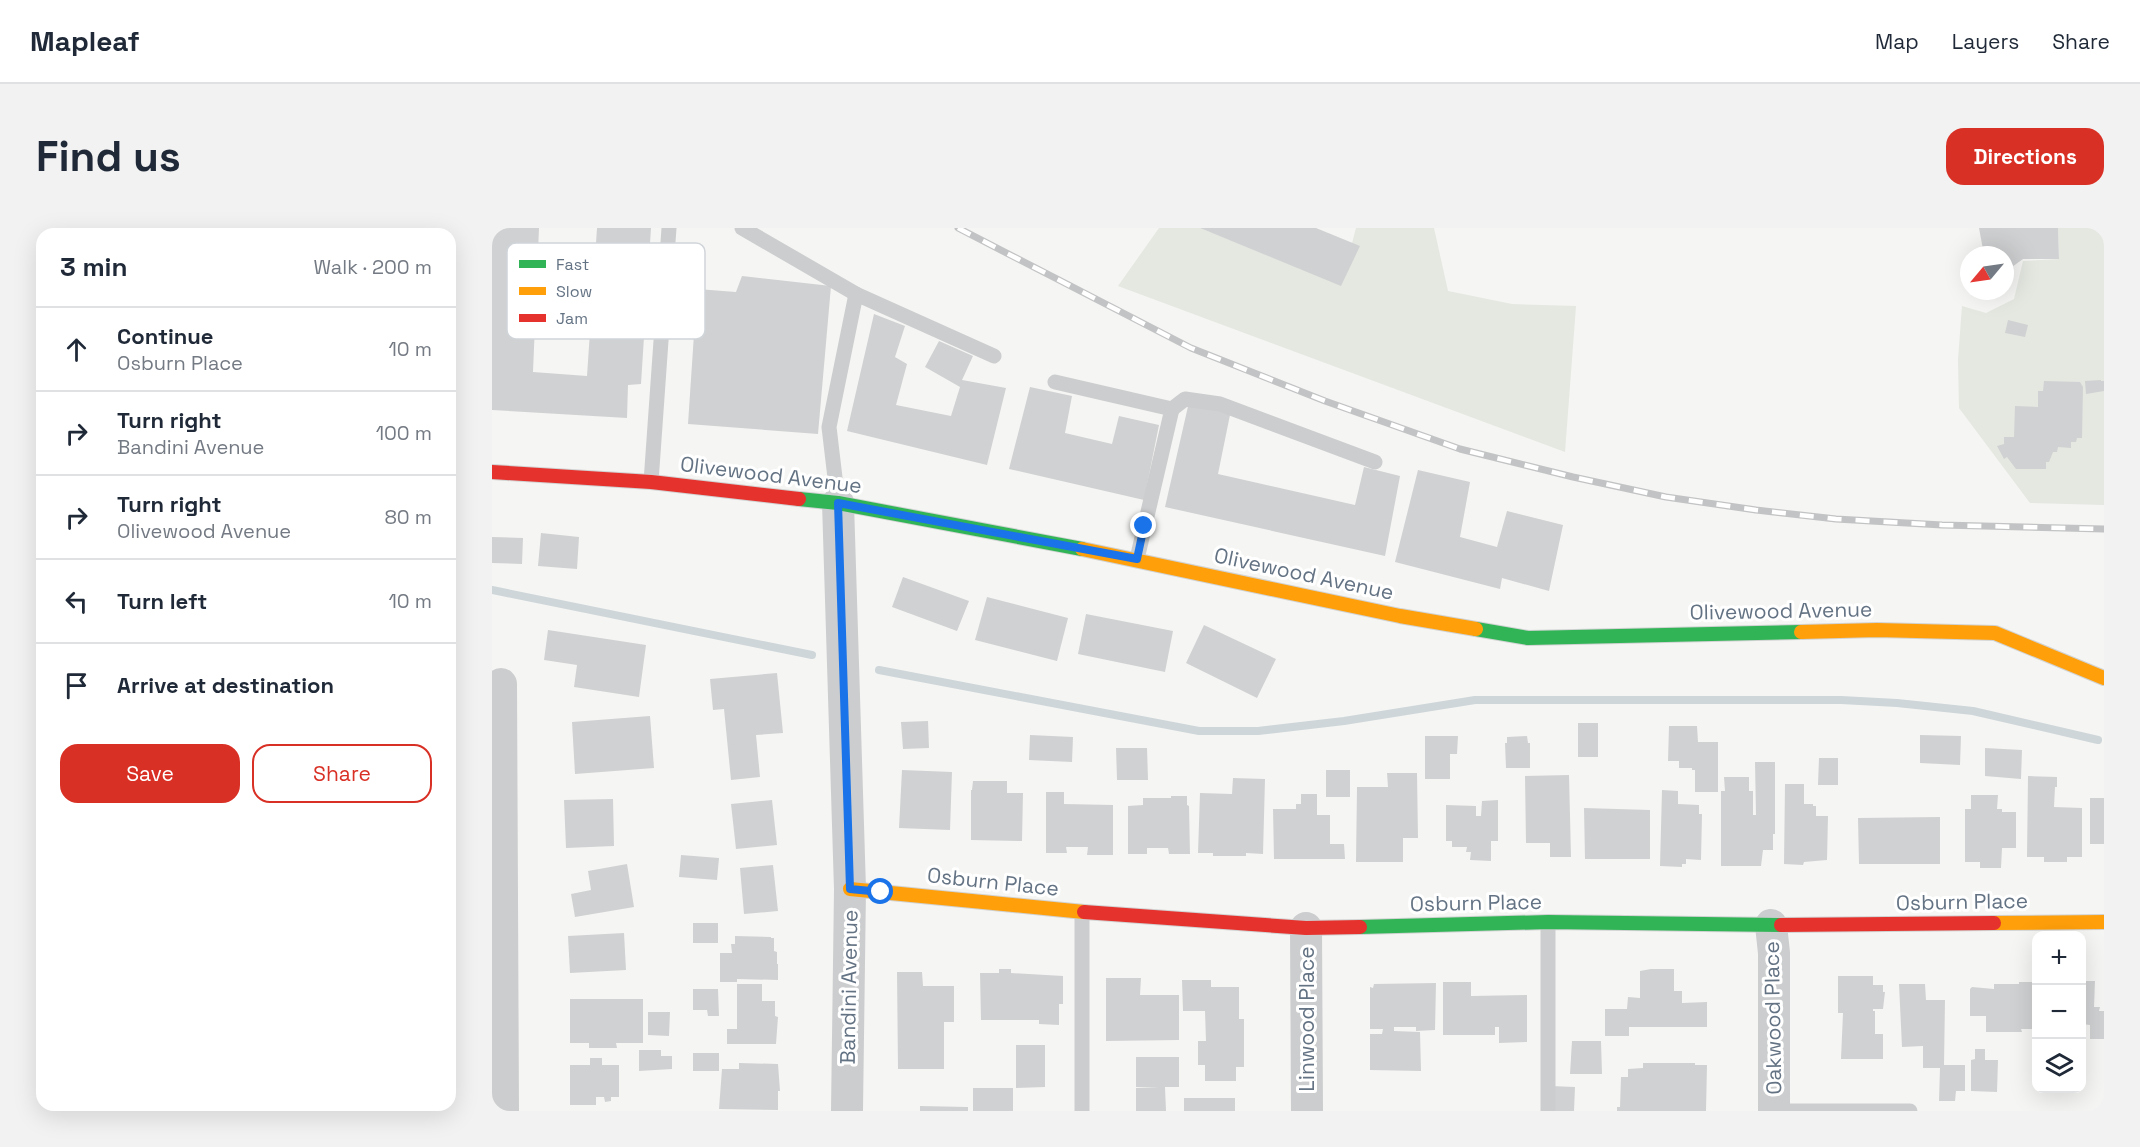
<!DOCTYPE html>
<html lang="en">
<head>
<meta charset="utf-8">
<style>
	body { margin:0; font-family:"Space Grotesk",sans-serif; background:#f2f2f3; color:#1f2937 }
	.controls { position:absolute; right:18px; bottom:18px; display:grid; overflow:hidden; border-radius:12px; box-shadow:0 6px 24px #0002 }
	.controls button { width:54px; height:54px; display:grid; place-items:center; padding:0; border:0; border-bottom:2px solid #e0e1e3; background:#fff; color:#1f2937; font:30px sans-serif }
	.compass { position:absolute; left:1468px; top:18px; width:54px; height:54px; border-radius:50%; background:#fff; box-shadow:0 6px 24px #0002; rotate:241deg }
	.stop { position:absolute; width:18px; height:18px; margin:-14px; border:4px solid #1a73e8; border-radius:50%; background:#fff }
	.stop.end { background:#1a73e8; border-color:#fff; box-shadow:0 2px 6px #0008 }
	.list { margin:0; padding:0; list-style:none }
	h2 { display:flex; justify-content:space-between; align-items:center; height:78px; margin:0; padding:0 24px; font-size:26px }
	h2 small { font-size:20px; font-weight:400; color:#747a83 }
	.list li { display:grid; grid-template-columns:39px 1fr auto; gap:18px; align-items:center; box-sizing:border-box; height:84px; padding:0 24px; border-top:2px solid #e0e1e3 }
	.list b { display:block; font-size:22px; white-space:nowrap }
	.list p { margin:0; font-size:20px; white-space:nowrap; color:#747a83 }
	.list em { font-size:20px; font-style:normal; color:#747a83 }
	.actions { display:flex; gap:12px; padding:18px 24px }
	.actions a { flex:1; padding:14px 0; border:2px solid #d93025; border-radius:18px; text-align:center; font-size:21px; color:#d93025 }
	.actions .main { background:#d93025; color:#fff }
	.icon { flex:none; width:33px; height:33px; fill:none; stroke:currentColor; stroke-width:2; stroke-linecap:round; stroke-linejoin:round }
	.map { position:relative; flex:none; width:1612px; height:883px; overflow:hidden; border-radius:18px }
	header { display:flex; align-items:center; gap:36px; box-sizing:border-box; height:84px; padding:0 30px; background:#fff; border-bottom:2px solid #e0e1e3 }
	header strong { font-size:28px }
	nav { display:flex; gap:33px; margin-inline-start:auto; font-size:21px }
	.intro { display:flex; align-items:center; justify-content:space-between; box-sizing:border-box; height:144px; padding:0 36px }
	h1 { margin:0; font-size:42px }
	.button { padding:15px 27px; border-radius:18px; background:#d93025; color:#fff; font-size:21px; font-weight:700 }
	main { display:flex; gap:36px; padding:0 36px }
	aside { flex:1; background:#fff; border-radius:18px; box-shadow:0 6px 24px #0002 }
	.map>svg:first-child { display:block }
	.green { fill:#e4e8e1 }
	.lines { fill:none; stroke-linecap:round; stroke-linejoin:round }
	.stream { stroke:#ced6d9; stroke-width:8 }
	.building { fill:#d0d1d2 }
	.fast-casing { stroke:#d1d3d3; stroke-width:16 }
	.slow-casing { stroke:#d1d3d3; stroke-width:16 }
	.jam-casing { stroke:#d1d3d3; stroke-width:16 }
	.lane { stroke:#cccdce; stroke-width:15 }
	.street { stroke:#cccdce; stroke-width:32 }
	.fast { stroke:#30b455; stroke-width:14 }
	.slow { stroke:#ff9f0a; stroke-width:14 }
	.jam { stroke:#e5322d; stroke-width:14 }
	.rail-casing { stroke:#c2c3c4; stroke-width:7 }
	.rail { stroke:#fff; stroke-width:4.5; stroke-dasharray:14; stroke-linecap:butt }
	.route { stroke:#1a73e8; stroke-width:8 }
	.labels { text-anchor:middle; stroke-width:6; stroke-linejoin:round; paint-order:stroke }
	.street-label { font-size:21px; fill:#647384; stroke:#fff }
	.key { fill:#fff; stroke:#d0d5da; stroke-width:1.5 }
	.key-label { font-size:16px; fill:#647384 }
</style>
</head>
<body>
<header>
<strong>Mapleaf</strong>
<nav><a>Map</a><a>Layers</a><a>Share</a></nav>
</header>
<div class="intro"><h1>Find us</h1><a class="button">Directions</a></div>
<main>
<aside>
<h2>3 min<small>Walk · 200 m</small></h2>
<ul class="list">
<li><svg class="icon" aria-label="ahead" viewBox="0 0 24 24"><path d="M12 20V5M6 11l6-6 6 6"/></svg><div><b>Continue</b><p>Osburn Place</p></div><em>10 m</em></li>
<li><svg class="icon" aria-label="right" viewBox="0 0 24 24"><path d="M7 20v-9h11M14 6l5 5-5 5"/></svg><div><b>Turn right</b><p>Bandini Avenue</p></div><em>100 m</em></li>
<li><svg class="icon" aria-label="right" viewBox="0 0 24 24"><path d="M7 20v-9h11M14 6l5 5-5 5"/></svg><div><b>Turn right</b><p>Olivewood Avenue</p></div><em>80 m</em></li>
<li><svg class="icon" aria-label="left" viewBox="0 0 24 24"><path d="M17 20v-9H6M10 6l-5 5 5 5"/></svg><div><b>Turn left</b></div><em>10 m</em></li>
<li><svg class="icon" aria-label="arrive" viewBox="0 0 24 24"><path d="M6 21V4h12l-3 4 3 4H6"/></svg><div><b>Arrive at destination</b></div></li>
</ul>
<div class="actions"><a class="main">Save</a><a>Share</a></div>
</aside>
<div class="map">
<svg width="1612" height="883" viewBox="0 0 1612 883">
	<rect width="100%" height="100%" fill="#f5f5f3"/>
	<!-- green -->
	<g class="green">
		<polygon points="667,0 708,0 849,57 864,0 942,0 956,63 1020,76 1084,78 1073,224 626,58"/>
		<polygon points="1566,0 1612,0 1612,277 1538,275 1467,180 1466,132 1470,78 1494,85 1522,71 1531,33 1567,31"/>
	</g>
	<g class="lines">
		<!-- stream -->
		<g class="stream">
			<polyline points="0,362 320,427"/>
			<polyline points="387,442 707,503 766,503 852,493 983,472 1349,472 1405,475 1481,483 1606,512"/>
		</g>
	</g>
	<!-- building -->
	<g class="building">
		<polygon points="0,0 47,0 41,144 95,148 105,0 159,0 149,156 136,157 135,190 0,182"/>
		<polygon points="708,0 824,0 868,18 849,58"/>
		<polygon points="1487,0 1566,0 1567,31 1531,31 1513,44 1513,27 1492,27"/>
		<polygon points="250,48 339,58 326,206 196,196 205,61 244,64"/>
		<polygon points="382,86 413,98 403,129 415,136 404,177 459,188 468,159 433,139 447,113 481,128 470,152 514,160 495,237 355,203"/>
		<polygon points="1516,92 1536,97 1533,109 1513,105"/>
		<polygon points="1609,152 1609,153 1612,153 1612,163 1594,166 1593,153"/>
		<polygon points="1552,153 1588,154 1591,159 1590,210 1585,210 1584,214 1579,214 1579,220 1566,219 1565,224 1561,224 1557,234 1554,234 1554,241 1524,241 1515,229 1512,231 1505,218 1512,216 1512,209 1522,209 1523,178 1546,179 1546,163 1551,163"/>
		<polygon points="538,159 580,168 573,205 620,216 627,188 667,197 652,272 517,241"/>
		<polygon points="697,174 739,182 726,246 863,277 872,239 908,248 893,328 673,279"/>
		<polygon points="926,242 978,254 968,309 1005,319 1015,283 1071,297 1057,363 1010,350 1008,361 903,334"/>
		<polygon points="49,305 87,309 85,341 46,338"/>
		<polygon points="0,309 31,310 30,336 0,335"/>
		<polygon points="411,349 477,373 465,403 400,379"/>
		<polygon points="495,369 576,390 565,433 483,412"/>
		<polygon points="594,386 681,403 673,444 586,426"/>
		<polygon points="712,397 784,431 765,470 694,435"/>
		<polygon points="56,402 154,417 147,469 82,459 85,437 52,432"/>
		<polygon points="285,445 291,505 264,507 268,549 239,552 232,481 221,482 218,451"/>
		<polygon points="158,488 162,540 83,546 80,494"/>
		<polygon points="436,493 437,520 411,521 409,494"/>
		<rect x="1086" y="495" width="20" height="34"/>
		<polygon points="1177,498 1205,498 1206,514 1226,514 1226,564 1203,564 1203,542 1200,542 1200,540 1187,540 1187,533 1176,533"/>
		<polygon points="538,507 581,509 580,534 537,532"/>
		<polygon points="1428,507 1469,508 1468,537 1428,535"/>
		<polygon points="933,508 966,508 965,526 958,526 958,551 933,551"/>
		<polygon points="1035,508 1036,515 1038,515 1038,540 1014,540 1013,515 1015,515 1015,509"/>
		<polygon points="624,520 655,520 656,552 625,552"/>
		<polygon points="1493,520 1530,522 1529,551 1493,548"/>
		<polygon points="1327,530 1346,530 1346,557 1326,557"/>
		<polygon points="1263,534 1283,534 1283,606 1281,606 1281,622 1271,622 1269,638 1229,638 1229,563 1233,563 1232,549 1257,549 1257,563 1261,563 1261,587 1264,587"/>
		<polygon points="410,542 460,544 458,602 407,600"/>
		<rect x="834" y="542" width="24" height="27"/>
		<polygon points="895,545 925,545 926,610 911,610 911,634 864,634 865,559 896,559"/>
		<polygon points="1077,547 1079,629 1058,629 1058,615 1034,615 1033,548"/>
		<polygon points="1536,548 1565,549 1565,559 1563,559 1562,579 1590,580 1590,629 1575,629 1575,634 1552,634 1552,629 1535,629"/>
		<polygon points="741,550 773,551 771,626 754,625 754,628 721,628 721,625 706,625 708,565 740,566"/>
		<polygon points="481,553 515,553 515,565 531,565 530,613 479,612 479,562 480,562"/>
		<polygon points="1293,556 1312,556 1312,576 1321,576 1321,578 1324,578 1324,588 1336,588 1335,632 1312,634 1311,637 1292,636"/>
		<polygon points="1170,562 1186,563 1186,576 1207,577 1207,586 1210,586 1209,632 1194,631 1194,636 1190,636 1190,639 1168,638"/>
		<polygon points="554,564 572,564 572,576 621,577 621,627 595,627 596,619 574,619 575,625 554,625"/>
		<polygon points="809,566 825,566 825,587 838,587 838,616 852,616 853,631 782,631 781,581 804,581 804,576 809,576"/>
		<polygon points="1479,567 1506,567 1505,581 1510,581 1510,584 1524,584 1524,620 1510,620 1509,640 1488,640 1488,634 1473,634 1473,581 1479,581"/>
		<polygon points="679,568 695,568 695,577 697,578 698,626 677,626 676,620 655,620 655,626 636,626 636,578 651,577 651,570 679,570"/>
		<rect x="1598" y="570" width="14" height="46"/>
		<polygon points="121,571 122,618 74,620 72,572"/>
		<polygon points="280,572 285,617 244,621 239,576"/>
		<polygon points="1006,572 1006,613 999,613 999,633 978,632 979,624 974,624 975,619 960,619 960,613 954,613 954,577 984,578 984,588 989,588 990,573"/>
		<polygon points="1092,580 1158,582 1158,631 1093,631"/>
		<polygon points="1448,589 1448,636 1367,636 1366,590"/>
		<polygon points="189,627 227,630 225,652 187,649"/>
		<polygon points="135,636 142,679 83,689 79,666 99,662 96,643"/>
		<polygon points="281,637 286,683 252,686 248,640"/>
		<rect x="201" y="695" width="25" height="20"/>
		<polygon points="132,705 134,742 78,745 76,708"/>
		<polygon points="243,708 279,709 279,710 282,710 282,723 285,724 285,736 286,736 286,752 245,751 245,754 228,754 228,725 240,725 239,716 243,716"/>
		<polygon points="507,741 519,741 519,745 571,748 571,776 567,776 567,797 547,796 547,792 489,792 488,745 507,745"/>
		<polygon points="1159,741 1182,741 1182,763 1190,763 1190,775 1215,774 1215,799 1137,799 1137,808 1113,808 1113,781 1135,781 1136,769 1148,770 1148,743"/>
		<polygon points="405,744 430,744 431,758 462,758 462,794 452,794 452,841 406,841"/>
		<polygon points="1346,748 1381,748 1381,757 1391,757 1391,764 1393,764 1391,781 1381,781 1381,783 1383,783 1383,806 1391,806 1391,831 1349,831 1351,785 1346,785"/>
		<polygon points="614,750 649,750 648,767 687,767 687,812 614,813"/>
		<polygon points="690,752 719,752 719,759 747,759 747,791 752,791 752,839 744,839 744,853 713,853 713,837 706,837 706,813 714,813 713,783 691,783"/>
		<polygon points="1590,753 1603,753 1602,779 1608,779 1607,783 1612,783 1612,811 1598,811 1598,797 1590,796"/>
		<polygon points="951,754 979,754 979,768 1035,767 1035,814 1007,815 1007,799 1003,799 1003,807 951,807"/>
		<polygon points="1527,754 1544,754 1544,801 1529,801 1530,804 1494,804 1494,788 1478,788 1478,761 1480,759 1502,761 1502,756 1527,756"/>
		<polygon points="944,755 943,802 924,803 924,799 902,799 902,803 928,804 929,843 878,842 878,806 890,806 891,801 878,801 878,759 881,760 882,756"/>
		<polygon points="245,756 270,756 270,773 283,773 283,788 286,789 284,816 235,816 235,801 245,801"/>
		<polygon points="1407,756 1433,756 1434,772 1453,772 1452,837 1473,837 1473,863 1464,863 1463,873 1447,873 1448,840 1431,840 1431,818 1410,819"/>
		<polygon points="201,761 226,761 227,788 216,788 215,782 201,782"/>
		<polygon points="78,771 151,771 151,815 124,815 125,820 97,820 97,815 78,815"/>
		<polygon points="156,784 178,784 177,808 156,807"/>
		<polygon points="1080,813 1109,813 1110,846 1078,846"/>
		<polygon points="524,817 553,817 553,859 524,860"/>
		<polygon points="1483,821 1493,821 1493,832 1506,832 1505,864 1479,863 1479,832 1483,831"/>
		<polygon points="147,822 169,822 169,828 180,828 180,841 147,843"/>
		<rect x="201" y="825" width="26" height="18"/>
		<polygon points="644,829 687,829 687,859 673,859 674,883 644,883 644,860 667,860 644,859"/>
		<polygon points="98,830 110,830 110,837 127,837 127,869 119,869 119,873 113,874 112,869 104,869 104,877 78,877 78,837 98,837"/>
		<polygon points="247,835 286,836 288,863 286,863 286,882 227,881 230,841 247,841"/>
		<polygon points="1151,835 1203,835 1203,837 1215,837 1214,883 1125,883 1125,879 1128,879 1129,849 1136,849 1136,841 1151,840"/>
		<polygon points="1059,858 1083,859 1082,883 1059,883"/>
		<rect x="481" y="860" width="40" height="23"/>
		<rect x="692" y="870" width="51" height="13"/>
		<polygon points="428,878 476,879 476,883 428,883"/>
	</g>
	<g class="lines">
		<defs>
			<g id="fast">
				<polyline points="307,271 346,275 590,321"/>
				<polyline points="984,401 1036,410 1309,404"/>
				<polyline points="868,699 1056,694 1289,697"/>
			</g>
			<g id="slow">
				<polyline points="590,321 908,388 984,401"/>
				<polyline points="1309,404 1385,402 1503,405 1612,450"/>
				<polyline points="358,661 592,684"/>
				<polyline points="1502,695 1612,694"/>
			</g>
			<g id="jam">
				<polyline points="0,244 159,254 307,271"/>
				<polyline points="592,684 814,700 868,699"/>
				<polyline points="1289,697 1502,695"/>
			</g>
		</defs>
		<!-- fast casing -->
		<use href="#fast" class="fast-casing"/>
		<!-- slow casing -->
		<use href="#slow" class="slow-casing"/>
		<!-- jam casing -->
		<use href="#jam" class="jam-casing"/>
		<!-- lane -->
		<g class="lane">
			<polyline points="250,0 364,66"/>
			<polyline points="563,154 680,181 645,331"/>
			<polyline points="680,181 693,171 728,176 883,234"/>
			<polyline points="159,254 177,0"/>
			<polyline points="346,275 337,199 364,66 502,128"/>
			<polyline points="1056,694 1056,883"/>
			<polyline points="590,883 590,684"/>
			<polyline points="1282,883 1418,883"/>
		</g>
		<!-- street -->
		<g class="street">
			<polyline points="346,275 358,661 355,883"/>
			<polyline points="9,456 11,883"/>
			<polyline points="1279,697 1282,725 1282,883"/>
			<polyline points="814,700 815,883"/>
		</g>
		<!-- fast -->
		<use href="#fast" class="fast"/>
		<!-- slow -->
		<use href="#slow" class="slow"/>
		<!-- jam -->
		<use href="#jam" class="jam"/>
		<defs>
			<polyline id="rail" points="466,0 699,120 833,173 968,221 1081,249 1174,269 1264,282 1344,291 1450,297 1612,301"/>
		</defs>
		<!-- rail casing -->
		<use href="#rail" class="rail-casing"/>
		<!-- rail -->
		<use href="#rail" class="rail"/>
	</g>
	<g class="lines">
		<!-- route -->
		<polyline class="route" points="389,664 358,661 346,275 645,331 652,298"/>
	</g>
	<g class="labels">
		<!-- street labels -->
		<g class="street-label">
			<text transform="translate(279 247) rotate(7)" y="7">Olivewood Avenue</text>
			<text transform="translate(812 346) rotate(12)" y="7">Olivewood Avenue</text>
			<text transform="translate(1289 383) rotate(-1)" y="7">Olivewood Avenue</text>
			<text transform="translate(501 654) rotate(6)" y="7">Osburn Place</text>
			<text transform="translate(1470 674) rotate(-1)" y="7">Osburn Place</text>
			<text transform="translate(984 675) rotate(-1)" y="7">Osburn Place</text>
			<text transform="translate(357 759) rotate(-89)" y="7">Bandini Avenue</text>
			<text transform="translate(1281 790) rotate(-91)" y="7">Oakwood Place</text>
			<text transform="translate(815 791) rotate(-90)" y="7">Linwood Place</text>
		</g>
	</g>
	<!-- legend -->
	<rect x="15" y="15" width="198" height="96" rx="9" class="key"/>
	<rect x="27" y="32" width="27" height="8" fill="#30b455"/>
	<rect x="27" y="59" width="27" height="8" fill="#ff9f0a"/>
	<rect x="27" y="86" width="27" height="8" fill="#e5322d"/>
	<g class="key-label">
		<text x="64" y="42">Fast</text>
		<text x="64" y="69">Slow</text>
		<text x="64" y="96">Jam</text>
	</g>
</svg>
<div class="controls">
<button>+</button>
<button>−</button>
<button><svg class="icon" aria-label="layers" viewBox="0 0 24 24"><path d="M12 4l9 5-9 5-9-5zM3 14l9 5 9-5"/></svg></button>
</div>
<svg class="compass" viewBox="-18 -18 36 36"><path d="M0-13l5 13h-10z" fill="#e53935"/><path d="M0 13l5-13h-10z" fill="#747a83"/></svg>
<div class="stop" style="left:389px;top:664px"></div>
<div class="stop end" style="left:652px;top:298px"></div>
</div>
</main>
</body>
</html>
